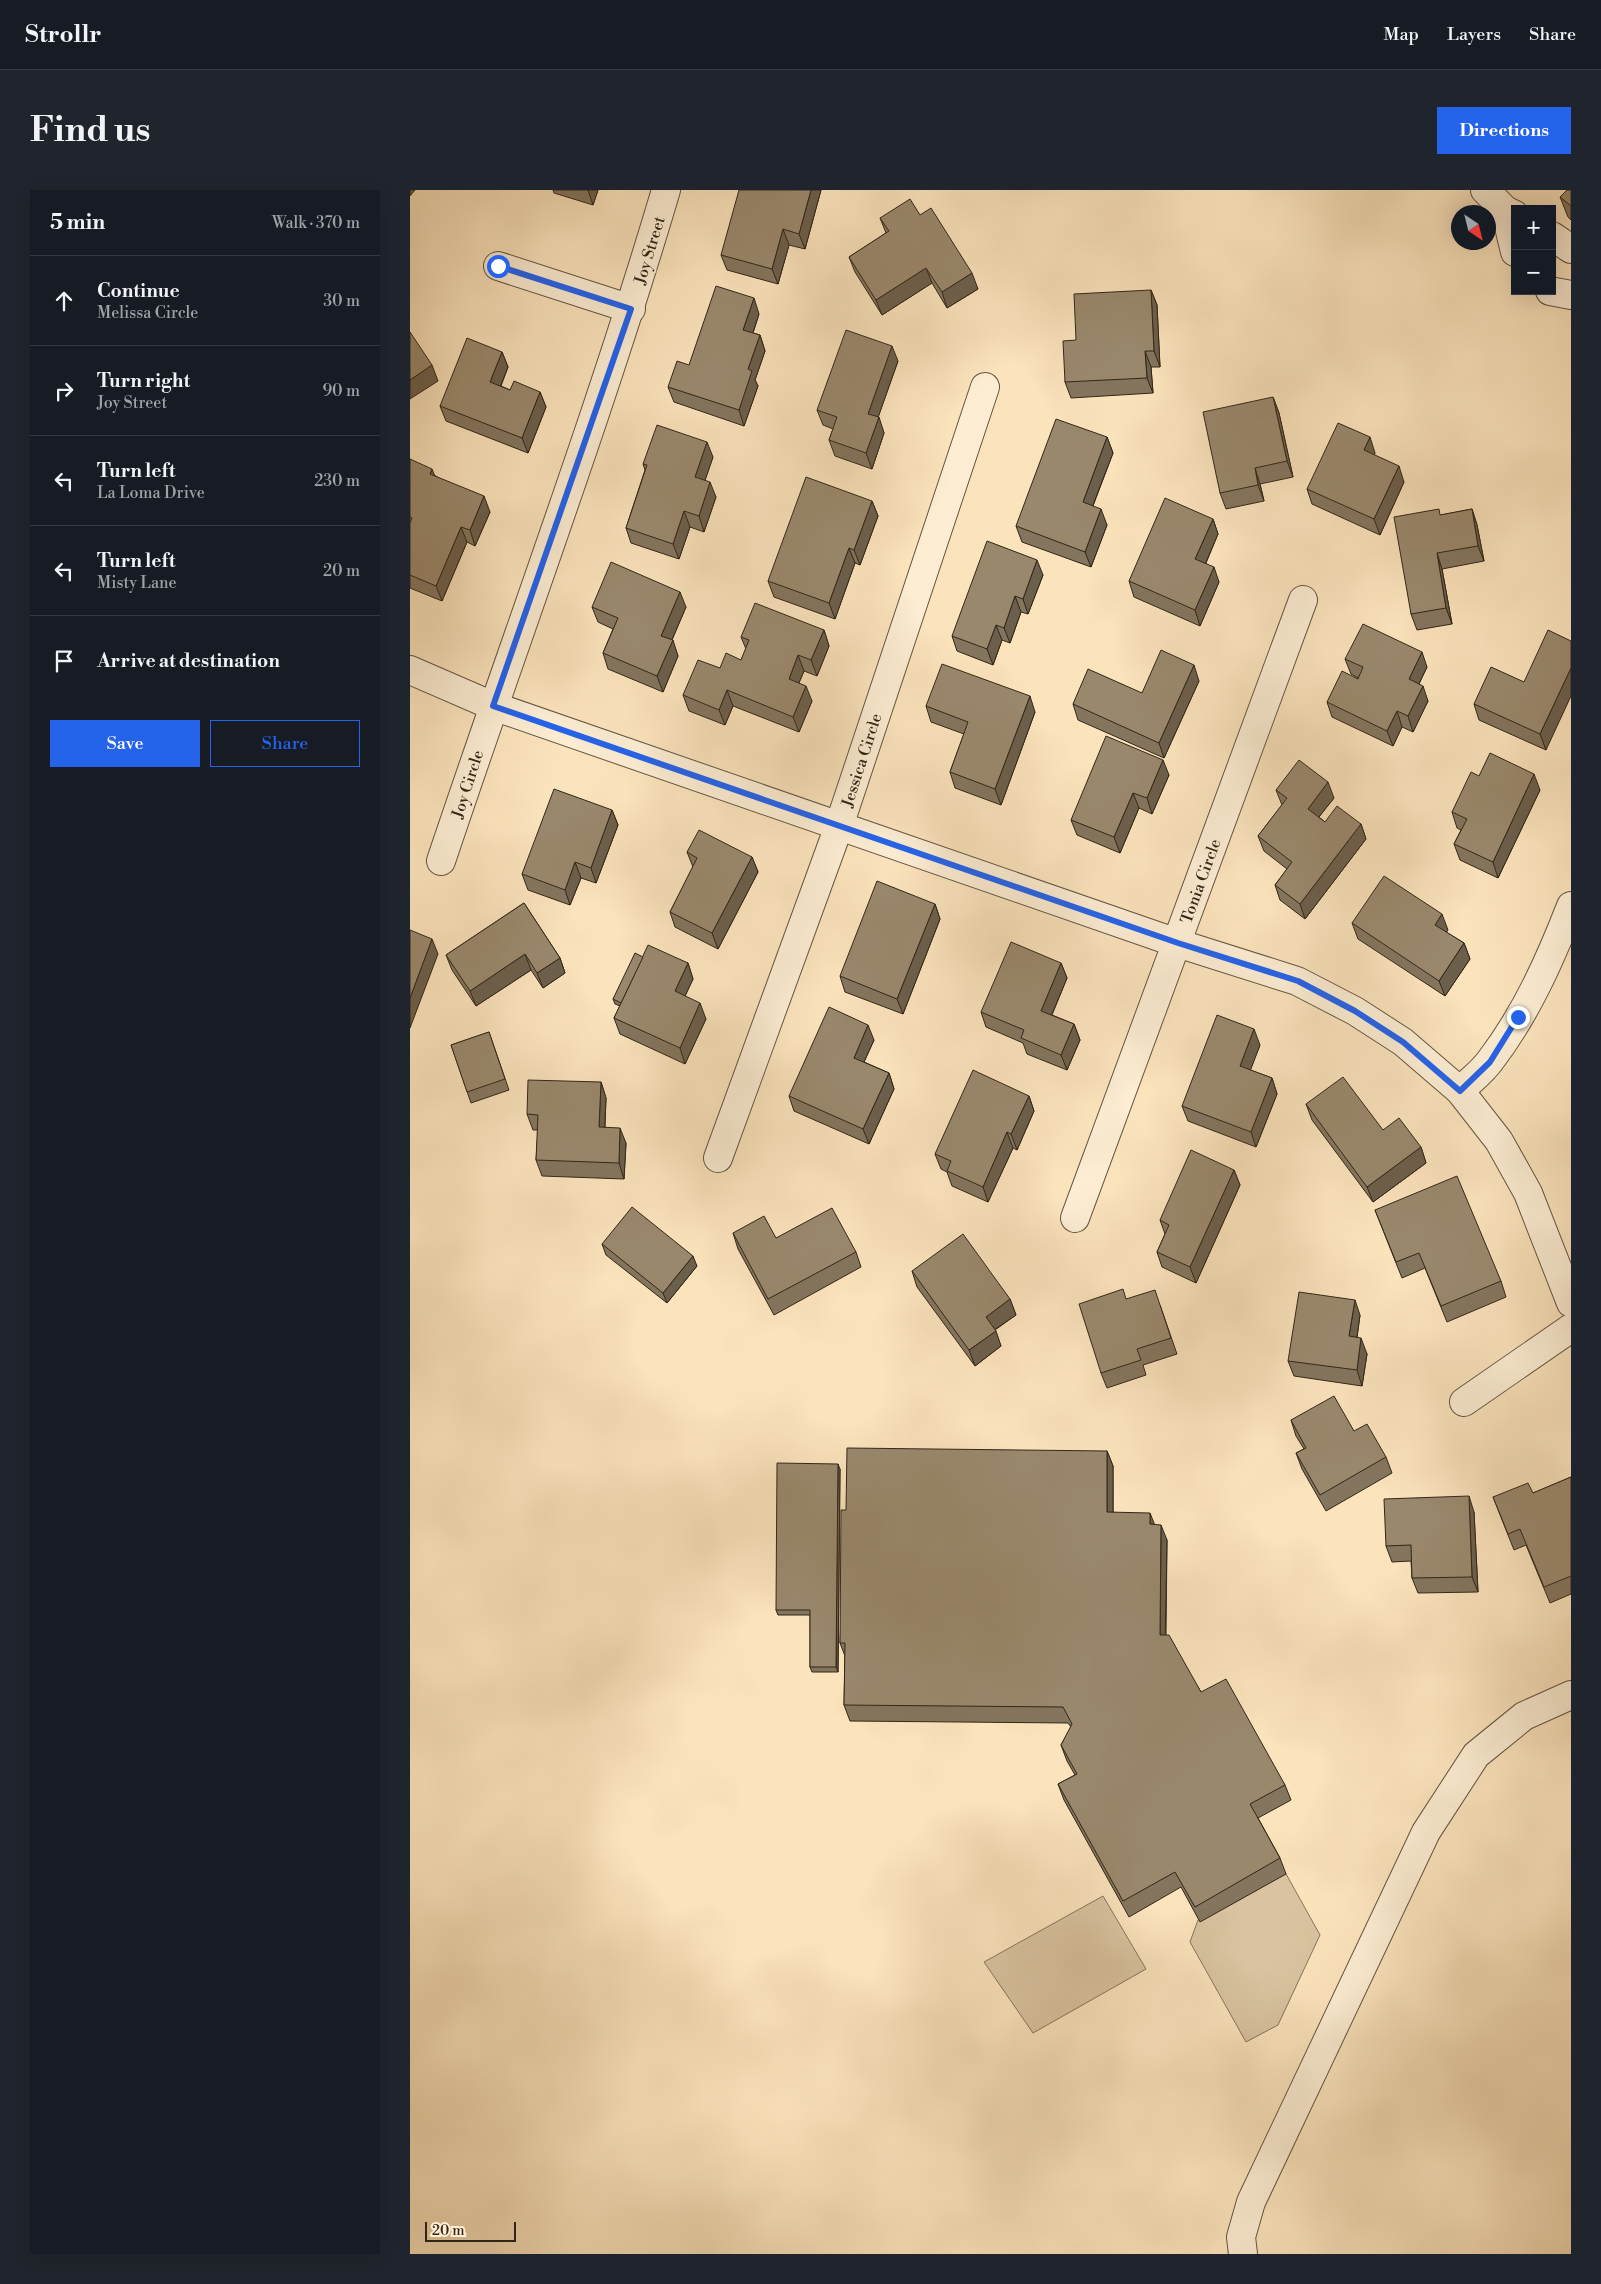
<!DOCTYPE html>
<html lang="en">
<head>
<meta charset="utf-8">
<style>
	body { margin:0; font-family:"Libre Bodoni",serif; background:#20242c; color:#f1f3f6 }
	.controls { position:absolute; right:15px; top:15px; display:grid; overflow:hidden; border-radius:0px; box-shadow:0 5px 20px #0002 }
	.controls button { width:45px; height:45px; display:grid; place-items:center; padding:0; border:0; border-bottom:1px solid #363941; background:#171b24; color:#f1f3f6; font:25px sans-serif }
	.compass { position:absolute; left:1041px; top:15px; width:45px; height:45px; border-radius:50%; background:#171b24; box-shadow:0 5px 20px #0002; rotate:145deg }
	.scale { position:absolute; left:15px; bottom:12px; width:91px; box-sizing:border-box; padding-left:5px; border:2px solid #312618; border-top:0; font-size:14px; line-height:18px; white-space:nowrap; color:#312618; -webkit-text-stroke:4px #fcedd3; paint-order:stroke }
	.stop { position:absolute; width:15px; height:15px; margin:-11px; border:4px solid #2563eb; border-radius:50%; background:#fff }
	.stop.end { background:#2563eb; border-color:#fff; box-shadow:0 1px 5px #0008 }
	.list { margin:0; padding:0; list-style:none }
	h2 { display:flex; justify-content:space-between; align-items:center; height:65px; margin:0; padding:0 20px; font-size:21px }
	h2 small { font-size:16px; font-weight:400; color:#9ea1a6 }
	.list li { display:grid; grid-template-columns:32px 1fr auto; gap:15px; align-items:center; box-sizing:border-box; height:90px; padding:0 20px; border-top:1px solid #363941 }
	.list b { display:block; font-size:19px; white-space:nowrap }
	.list p { margin:0; font-size:16px; white-space:nowrap; color:#9ea1a6 }
	.list em { font-size:16px; font-style:normal; color:#9ea1a6 }
	.actions { display:flex; gap:10px; padding:15px 20px }
	.actions a { flex:1; padding:11px 0; border:1px solid #2563eb; border-radius:0px; text-align:center; font-size:18px; color:#2563eb }
	.actions .main { background:#2563eb; color:#fff }
	.icon { flex:none; width:28px; height:28px; fill:none; stroke:currentColor; stroke-width:2; stroke-linecap:round; stroke-linejoin:round }
	.map { position:relative; flex:none; width:1161px; height:2064px; overflow:hidden; border-radius:0px }
	header { display:flex; align-items:center; gap:30px; box-sizing:border-box; height:70px; padding:0 25px; background:#171b24; border-bottom:1px solid #363941 }
	header strong { font-size:24px }
	nav { display:flex; gap:28px; margin-inline-start:auto; font-size:18px }
	.intro { display:flex; align-items:center; justify-content:space-between; box-sizing:border-box; height:120px; padding:0 30px }
	h1 { margin:0; font-size:35px }
	.button { padding:12px 22px; border-radius:0px; background:#2563eb; color:#fff; font-size:18px; font-weight:700 }
	main { display:flex; gap:30px; padding:0 30px }
	aside { flex:1; background:#171b24; border-radius:0px; box-shadow:0 5px 20px #0002 }
	.map>svg:first-child { display:block }
	.green { fill:#d9c3a0; stroke:#85745c }
	.lines { fill:none; stroke-linecap:round; stroke-linejoin:round }
	.minor-casing { stroke:#645541; stroke-width:30 }
	.minor { stroke:#fcedd3; stroke-width:28 }
	.wall { fill:#84755e; stroke:#312618 }
	.shaded-wall { fill:#6c5f4c; stroke:#312618 }
	.building { fill:#9a886d; stroke:#312618 }
	.route { stroke:#2563eb; stroke-width:6 }
	.labels { text-anchor:middle; stroke-width:4; stroke-linejoin:round; paint-order:stroke }
	.street-label { font-size:16px; fill:#312618; stroke:#fcedd3 }
</style>
</head>
<body>
<header>
<strong>Strollr</strong>
<nav><a>Map</a><a>Layers</a><a>Share</a></nav>
</header>
<div class="intro"><h1>Find us</h1><a class="button">Directions</a></div>
<main>
<aside>
<h2>5 min<small>Walk · 370 m</small></h2>
<ul class="list">
<li><svg class="icon" aria-label="ahead" viewBox="0 0 24 24"><path d="M12 20V5M6 11l6-6 6 6"/></svg><div><b>Continue</b><p>Melissa Circle</p></div><em>30 m</em></li>
<li><svg class="icon" aria-label="right" viewBox="0 0 24 24"><path d="M7 20v-9h11M14 6l5 5-5 5"/></svg><div><b>Turn right</b><p>Joy Street</p></div><em>90 m</em></li>
<li><svg class="icon" aria-label="left" viewBox="0 0 24 24"><path d="M17 20v-9H6M10 6l-5 5 5 5"/></svg><div><b>Turn left</b><p>La Loma Drive</p></div><em>230 m</em></li>
<li><svg class="icon" aria-label="left" viewBox="0 0 24 24"><path d="M17 20v-9H6M10 6l-5 5 5 5"/></svg><div><b>Turn left</b><p>Misty Lane</p></div><em>20 m</em></li>
<li><svg class="icon" aria-label="arrive" viewBox="0 0 24 24"><path d="M6 21V4h12l-3 4 3 4H6"/></svg><div><b>Arrive at destination</b></div></li>
</ul>
<div class="actions"><a class="main">Save</a><a>Share</a></div>
</aside>
<div class="map">
<svg width="1161" height="2064" viewBox="0 0 1161 2064">
	<rect width="100%" height="100%" fill="#fbe3bc"/>
	<filter id="stains"><feTurbulence type="fractalNoise" baseFrequency=".004" numOctaves="4"/><feColorMatrix values="0 0 0 0 .2 0 0 0 0 .09 0 0 0 0 .02 0 0 0 .5 -.17"/></filter>
	<radialGradient id="worn" r=".72"><stop offset=".6" stop-color="#630" stop-opacity="0"/><stop offset="1" stop-color="#630" stop-opacity=".3"/></radialGradient>
	<!-- green -->
	<g class="green">
		<polygon points="875,1682 910,1745 868,1835 836,1852 780,1752 788,1730"/>
		<polygon points="693,1706 736,1779 623,1843 574,1772"/>
	</g>
	<g class="lines">
		<defs>
			<g id="minor">
				<polyline points="1075,0 1095,20 1105,25"/>
				<polyline points="1095,20 1105,62"/>
				<polyline points="1142,46 1161,59"/>
				<polyline points="88,76 221,119"/>
				<polyline points="1140,101 1161,105"/>
				<polyline points="0,480 83,516 767,753 887,791 945,821 993,852 1050,901 1089,951 1118,1003 1161,1113"/>
				<path d="M31,671c75,-224 158,-445 225,-671"/>
				<path d="M1050,901c10,-10 22,-19 30,-30 36,-47 60,-101 81,-155"/>
				<polyline points="308,968 429,636 575,197"/>
				<polyline points="665,1028 893,410"/>
				<polyline points="1054,1212 1161,1138"/>
				<polyline points="833,2064 831,2047 841,2012 1016,1642 1066,1565 1114,1526 1161,1505"/>
			</g>
		</defs>
		<!-- minor casing -->
		<use href="#minor" class="minor-casing"/>
		<!-- minor -->
		<use href="#minor" class="minor"/>
	</g>
	<!-- wall -->
	<g class="wall">
		<polygon points="143,0 188,0 183,15 144,3"/>
		<polygon points="411,0 395,59 379,55 368,94 317,80 311,65"/>
		<polygon points="1161,0 1161,30 1158,27 1150,7"/>
		<polygon points="510,25 568,99 537,118 522,93 472,125 445,82 439,67 476,43 470,28"/>
		<polygon points="741,100 747,115 750,177 741,177 743,203 661,208 655,192 666,150"/>
		<polygon points="349,124 343,143 350,145 355,161 345,190 348,196 334,236 264,212 258,197 279,175"/>
		<polygon points="92,162 98,177 91,196 100,200 130,202 136,217 118,263 36,231 30,216"/>
		<polygon points="488,171 468,227 474,243 462,279 425,266 419,250 423,239 413,235 407,220"/>
		<polygon points="863,207 869,223 883,287 850,294 854,311 816,319 810,303"/>
		<polygon points="697,247 703,263 683,316 697,335 681,377 612,352 606,336"/>
		<polygon points="965,263 964,265 994,292 970,345 902,314 897,299"/>
		<polygon points="303,267 295,290 306,307 294,342 280,337 269,369 221,353 216,338 235,280 233,274"/>
		<polygon points="0,269 80,322 65,356 57,352 32,411 0,398"/>
		<polygon points="462,311 468,326 450,375 445,373 425,429 364,407 358,391"/>
		<polygon points="1062,319 1067,335 1074,371 1032,379 1042,434 1007,440 1001,424 1031,325"/>
		<polygon points="803,329 808,344 796,373 809,392 790,436 724,407 719,391"/>
		<polygon points="633,385 618,424 611,422 600,453 592,450 583,475 547,461 542,446"/>
		<polygon points="182,417 276,417 262,450 268,466 253,502 198,479 193,463 203,439 188,432"/>
		<polygon points="414,440 419,456 407,486 394,481 389,493 402,511 389,542 323,516 315,535 279,521 273,505 310,478 331,470 336,459 331,447"/>
		<polygon points="935,469 1017,477 1009,494 1018,511 1003,542 992,537 983,556 922,527 917,512 948,488 941,484"/>
		<polygon points="789,491 754,568 668,530 663,514 732,503"/>
		<polygon points="1114,492 1136,560 1069,530 1064,514"/>
		<polygon points="516,516 625,522 591,615 545,598 540,582 554,544 521,532"/>
		<polygon points="759,585 742,624 729,618 710,663 667,645 661,630"/>
		<polygon points="1069,586 1130,600 1088,688 1050,670 1044,654 1051,640 1047,638 1042,622"/>
		<polygon points="866,600 924,608 909,627 915,632 951,634 956,649 895,729 870,710 865,695 877,679 854,661 848,646 872,615"/>
		<polygon points="202,620 208,635 186,693 171,688 160,715 118,700 112,684"/>
		<polygon points="277,662 342,667 348,682 308,759 265,737 260,722 283,677"/>
		<polygon points="114,713 150,768 155,783 133,798 121,780 66,816 42,780 36,765"/>
		<polygon points="525,714 530,729 493,824 435,802 430,786"/>
		<polygon points="942,733 1038,740 1036,742 1054,753 1060,769 1035,806 948,749"/>
		<polygon points="233,767 278,773 283,789 275,806 296,829 275,874 210,844 204,828 210,816 205,814 203,809"/>
		<polygon points="651,773 657,788 642,825 664,834 670,850 657,880 617,864 613,853 576,837 571,822"/>
		<polygon points="79,842 99,900 61,913 41,855"/>
		<polygon points="464,850 454,872 479,883 484,899 459,954 384,921 379,906"/>
		<polygon points="850,855 840,880 862,888 867,904 846,957 778,931 772,916"/>
		<polygon points="191,892 196,908 195,937 216,953 214,989 132,986 126,970 128,940 123,940 117,924"/>
		<polygon points="619,906 624,921 607,960 603,958 578,1012 542,996 537,982 531,979 525,964"/>
		<polygon points="896,914 973,940 1011,957 1016,973 963,1012 902,930"/>
		<polygon points="824,980 830,995 786,1093 752,1077 747,1062 755,1044 750,1030"/>
		<polygon points="965,1020 1091,1091 1096,1107 1037,1132 1015,1078 992,1088"/>
		<polygon points="323,1043 366,1048 446,1062 451,1077 364,1125 328,1059"/>
		<polygon points="192,1054 287,1076 257,1113 196,1065"/>
		<polygon points="502,1081 600,1109 606,1125 585,1140 591,1156 565,1176 507,1097"/>
		<polygon points="716,1109 750,1115 767,1164 733,1175 736,1185 697,1198 691,1183"/>
		<polygon points="950,1125 947,1147 957,1164 952,1196 884,1186 878,1171"/>
		<polygon points="881,1230 944,1241 976,1267 982,1283 916,1321 892,1279 886,1263 894,1259 886,1246"/>
		<polygon points="697,1261 703,1276 703,1322 744,1335 757,1350 756,1445 791,1502 875,1595 881,1610 848,1628 870,1668 876,1684 790,1732 771,1697 719,1727 654,1610 648,1594 665,1585 657,1571 651,1555 661,1537 658,1533 440,1531 434,1515 435,1466 430,1453 436,1320"/>
		<polygon points="430,1279 428,1482 402,1482 400,1477 400,1425 368,1425 366,1420"/>
		<polygon points="1161,1287 1161,1404 1140,1413 1116,1355 1104,1360 1083,1307 1123,1303"/>
		<polygon points="1064,1322 1068,1402 1008,1403 1002,1388 1001,1371 982,1372 976,1356"/>
	</g>
	<!-- shaded-wall -->
	<g class="shaded-wall">
		<polygon points="0,0 5,0 0,6"/>
		<polygon points="178,0 188,0 183,15"/>
		<polygon points="401,0 411,0 395,59 389,44"/>
		<polygon points="373,39 379,55 368,94 362,79"/>
		<polygon points="516,78 522,93 472,125 466,110"/>
		<polygon points="562,83 568,99 537,118 532,102"/>
		<polygon points="741,100 747,115 750,177 744,161"/>
		<polygon points="344,108 349,124 339,155 333,140"/>
		<polygon points="350,145 355,161 345,190 348,196 334,236 329,220 338,179"/>
		<polygon points="482,156 488,171 464,239 458,224"/>
		<polygon points="735,161 741,177 743,203 737,188"/>
		<polygon points="92,162 98,177 86,207 80,192"/>
		<polygon points="22,175 28,191 0,209 0,190"/>
		<polygon points="130,202 136,217 118,263 112,248"/>
		<polygon points="863,207 869,223 883,287 877,271"/>
		<polygon points="469,227 474,243 462,279 456,263"/>
		<polygon points="697,247 703,263 678,328 673,312"/>
		<polygon points="960,247 965,263 959,276 954,260"/>
		<polygon points="297,252 303,267 291,302 285,287"/>
		<polygon points="989,276 994,292 970,345 964,329"/>
		<polygon points="845,278 850,294 854,311 848,295"/>
		<polygon points="22,279 28,294 20,284"/>
		<polygon points="300,292 306,307 294,342 289,326"/>
		<polygon points="74,306 80,322 65,356 60,340"/>
		<polygon points="462,311 468,326 450,375 444,360"/>
		<polygon points="691,319 697,335 681,377 675,362"/>
		<polygon points="1062,319 1067,335 1074,371 1068,356"/>
		<polygon points="274,321 280,337 269,369 263,354"/>
		<polygon points="803,329 808,344 791,384 785,369"/>
		<polygon points="51,337 57,352 32,411 26,396"/>
		<polygon points="439,358 445,373 425,429 419,413"/>
		<polygon points="1027,363 1032,379 1042,434 1036,418"/>
		<polygon points="627,370 633,385 618,424 613,409"/>
		<polygon points="804,377 809,392 790,436 785,420"/>
		<polygon points="270,402 276,417 257,461 251,446"/>
		<polygon points="605,406 611,422 600,453 594,438"/>
		<polygon points="586,435 592,450 583,475 577,459"/>
		<polygon points="414,440 419,456 407,486 401,470"/>
		<polygon points="263,450 268,466 253,502 247,486"/>
		<polygon points="1012,462 1017,477 1004,504 999,489"/>
		<polygon points="388,465 394,481 384,504 379,489"/>
		<polygon points="784,475 789,491 754,568 749,553"/>
		<polygon points="1161,478 1161,506 1136,560 1130,544"/>
		<polygon points="396,496 402,511 389,542 383,527"/>
		<polygon points="1013,496 1018,511 1003,542 998,526"/>
		<polygon points="317,500 323,516 315,535 309,520"/>
		<polygon points="620,506 625,522 591,615 585,599"/>
		<polygon points="987,521 992,537 983,556 977,541"/>
		<polygon points="753,570 759,585 742,624 737,608"/>
		<polygon points="1124,584 1130,600 1088,688 1083,672"/>
		<polygon points="918,592 924,608 903,634 898,619"/>
		<polygon points="723,603 729,618 710,663 704,647"/>
		<polygon points="202,620 208,635 186,693 181,678"/>
		<polygon points="951,634 956,649 895,729 890,714"/>
		<polygon points="342,667 348,682 308,759 302,743"/>
		<polygon points="165,672 171,688 160,715 155,700"/>
		<polygon points="525,714 530,729 493,824 487,809"/>
		<polygon points="1032,724 1038,740 1031,750 1025,735"/>
		<polygon points="22,749 28,764 0,838 0,808"/>
		<polygon points="1054,753 1060,769 1035,806 1029,791"/>
		<polygon points="115,764 121,780 66,816 60,801"/>
		<polygon points="150,768 155,783 133,798 127,783"/>
		<polygon points="278,773 283,789 270,817 265,801"/>
		<polygon points="651,773 657,788 637,836 631,821"/>
		<polygon points="290,813 296,829 275,874 270,858"/>
		<polygon points="664,834 670,850 657,880 651,865"/>
		<polygon points="458,835 464,850 449,883 444,868"/>
		<polygon points="844,839 850,855 836,892 830,876"/>
		<polygon points="479,883 484,899 459,954 453,939"/>
		<polygon points="862,888 867,904 846,957 841,942"/>
		<polygon points="191,892 196,908 194,953 189,937"/>
		<polygon points="619,906 624,921 607,960 601,944"/>
		<polygon points="210,938 216,953 214,989 209,973"/>
		<polygon points="597,942 603,958 578,1012 573,997"/>
		<polygon points="1011,957 1016,973 963,1012 957,997"/>
		<polygon points="824,980 830,995 786,1093 780,1077"/>
		<polygon points="283,1066 287,1076 257,1113 253,1103"/>
		<polygon points="600,1109 606,1125 581,1142 576,1127"/>
		<polygon points="945,1110 950,1125 945,1162 939,1146"/>
		<polygon points="586,1141 591,1156 565,1176 559,1160"/>
		<polygon points="951,1148 957,1164 952,1196 947,1180"/>
		<polygon points="697,1261 703,1276 703,1338 697,1322"/>
		<polygon points="428,1274 430,1279 428,1482 426,1477"/>
		<polygon points="1059,1306 1064,1322 1068,1402 1062,1387"/>
		<polygon points="740,1323 746,1338 740,1334"/>
		<polygon points="751,1335 757,1350 755,1461 750,1445"/>
	</g>
	<!-- building -->
	<g class="building">
		<polygon points="329,0 401,0 389,44 373,39 362,79 311,65"/>
		<polygon points="1157,0 1161,0 1161,16 1150,7"/>
		<polygon points="500,9 510,25 521,18 562,83 532,102 516,78 466,110 439,67 479,41 470,28"/>
		<polygon points="306,96 344,108 333,140 350,145 338,179 342,181 329,220 258,197 267,171 279,175"/>
		<polygon points="741,100 744,161 735,161 737,188 655,192 653,151 666,150 664,104"/>
		<polygon points="436,140 482,156 458,224 469,227 456,263 419,250 427,227 407,220"/>
		<polygon points="0,142 22,175 0,190"/>
		<polygon points="57,148 92,162 80,192 100,200 104,191 130,202 112,248 30,216"/>
		<polygon points="863,207 877,271 845,278 848,295 810,303 793,222"/>
		<polygon points="646,229 697,247 673,312 691,319 675,362 606,336"/>
		<polygon points="928,233 960,247 954,260 989,276 964,329 897,299"/>
		<polygon points="247,235 297,252 285,287 300,292 289,326 274,321 263,354 216,338 237,275 233,274"/>
		<polygon points="0,269 22,279 20,284 74,306 60,340 51,337 26,396 0,385 0,333 2,328 0,327"/>
		<polygon points="396,287 462,311 444,360 439,358 419,413 358,391"/>
		<polygon points="755,308 803,329 785,369 804,377 785,420 719,391"/>
		<polygon points="1029,319 1030,325 1062,319 1068,356 1027,363 1036,418 1001,424 984,327"/>
		<polygon points="577,351 627,370 613,409 605,406 594,438 586,435 577,459 542,446"/>
		<polygon points="201,372 270,402 251,446 263,450 247,486 193,463 208,428 182,417"/>
		<polygon points="345,413 414,440 401,470 388,465 379,489 396,496 383,527 317,500 309,520 273,505 288,470 310,478 316,463 331,470 339,450 331,447"/>
		<polygon points="953,434 1012,462 999,489 1013,496 998,526 987,521 977,541 917,512 932,481 948,489 953,477 935,469"/>
		<polygon points="1138,440 1161,451 1161,478 1130,544 1064,514 1081,477 1114,492"/>
		<polygon points="751,460 784,475 749,553 663,514 678,479 732,503"/>
		<polygon points="532,474 620,506 585,599 540,582 558,532 516,516"/>
		<polygon points="696,546 753,570 737,608 723,603 704,647 661,630"/>
		<polygon points="1080,563 1124,584 1083,672 1044,654 1057,629 1042,622 1061,582 1069,586"/>
		<polygon points="889,570 918,592 898,619 915,632 927,616 951,634 890,714 865,695 882,672 848,646 877,608 866,600"/>
		<polygon points="144,599 202,620 181,678 165,672 155,700 112,684"/>
		<polygon points="289,640 342,667 302,743 260,722 287,668 277,662"/>
		<polygon points="974,686 1032,724 1025,735 1054,753 1029,791 942,733"/>
		<polygon points="467,691 525,714 487,809 430,786"/>
		<polygon points="114,713 150,768 127,783 115,764 60,801 36,765"/>
		<polygon points="0,740 22,749 0,808"/>
		<polygon points="601,752 651,773 631,821 664,834 651,865 611,848 614,840 571,822"/>
		<polygon points="238,755 278,773 265,801 290,813 270,858 204,828"/>
		<polygon points="225,763 233,767 211,813 203,809"/>
		<polygon points="419,817 458,835 444,868 479,883 453,939 379,906"/>
		<polygon points="807,825 844,839 830,876 862,888 841,942 772,916"/>
		<polygon points="79,842 95,889 57,902 41,855"/>
		<polygon points="563,880 619,906 601,944 597,942 573,997 537,981 541,971 525,964"/>
		<polygon points="933,887 973,940 989,928 1011,957 957,997 896,914"/>
		<polygon points="118,890 191,892 189,937 210,938 209,973 126,970 128,925 117,924"/>
		<polygon points="781,960 824,980 780,1077 747,1062 759,1035 750,1030"/>
		<polygon points="1047,986 1091,1091 1031,1116 1009,1063 986,1072 965,1020"/>
		<polygon points="222,1017 283,1066 253,1103 192,1054"/>
		<polygon points="422,1018 446,1062 358,1109 323,1043 354,1026 366,1048"/>
		<polygon points="553,1044 600,1109 576,1127 586,1141 559,1160 502,1081"/>
		<polygon points="713,1099 716,1109 745,1100 761,1148 727,1159 731,1170 691,1183 669,1114"/>
		<polygon points="889,1102 945,1110 939,1146 951,1148 947,1180 878,1171"/>
		<polygon points="924,1206 944,1241 957,1234 976,1267 910,1305 886,1263 896,1258 881,1230"/>
		<polygon points="437,1258 697,1261 697,1322 740,1323 740,1334 751,1335 750,1445 759,1445 791,1502 816,1489 875,1595 840,1614 870,1668 785,1717 765,1682 713,1711 648,1594 667,1584 651,1555 662,1534 653,1517 434,1515 435,1453 430,1453 431,1320 436,1320"/>
		<polygon points="367,1273 428,1274 426,1477 400,1477 400,1420 366,1420"/>
		<polygon points="1161,1287 1161,1386 1134,1397 1110,1339 1098,1344 1083,1307 1118,1293 1123,1303"/>
		<polygon points="1059,1306 1062,1387 1002,1388 1001,1355 976,1356 974,1309"/>
	</g>
	<g class="lines">
		<!-- route -->
		<polyline class="route" points="88,76 221,119 83,516 768,753 888,791 945,821 993,852 1050,901 1080,872 1108,827"/>
	</g>
	<g class="labels">
		<!-- street labels -->
		<g class="street-label">
			<text transform="translate(239 60) rotate(-73)" y="6">Joy Street</text>
			<text transform="translate(451 570) rotate(-72)" y="6">Jessica Circle</text>
			<text transform="translate(57 594) rotate(-72)" y="6">Joy Circle</text>
			<text transform="translate(790 691) rotate(-70)" y="6">Tonia Circle</text>
		</g>
	</g>
	<rect width="100%" height="100%" filter="url(#stains)"/>
	<rect width="100%" height="100%" fill="url(#worn)"/>
</svg>
<div class="controls">
<button>+</button>
<button>−</button>
</div>
<svg class="compass" viewBox="-18 -18 36 36"><path d="M0-13l5 13h-10z" fill="#e53935"/><path d="M0 13l5-13h-10z" fill="#9ea1a6"/></svg>
<div class="scale">20 m</div>
<div class="stop" style="left:88px;top:76px"></div>
<div class="stop end" style="left:1108px;top:827px"></div>
</div>
</main>
</body>
</html>
